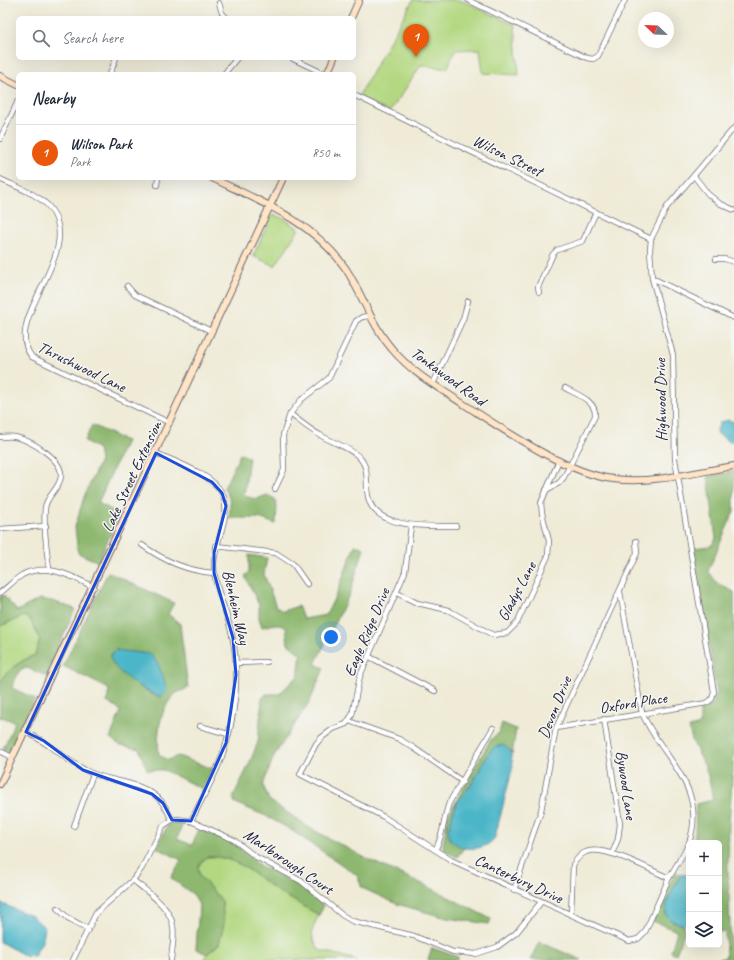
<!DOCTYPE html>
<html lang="en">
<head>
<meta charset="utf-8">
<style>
	body { margin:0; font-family:Caveat,sans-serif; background:#f2f2f3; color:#1f2937 }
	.controls { position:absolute; right:12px; bottom:12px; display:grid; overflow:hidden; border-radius:6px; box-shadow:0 4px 16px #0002 }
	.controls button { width:36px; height:36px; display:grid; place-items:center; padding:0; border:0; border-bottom:1px solid #e0e1e3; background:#fff; color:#1f2937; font:20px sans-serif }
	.compass { position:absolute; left:638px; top:12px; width:36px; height:36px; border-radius:50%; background:#fff; box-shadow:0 4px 16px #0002; rotate:293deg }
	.you { position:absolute; left:331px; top:637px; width:14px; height:14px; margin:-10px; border:3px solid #fff; border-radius:50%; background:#1a73e8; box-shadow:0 0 0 6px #1a73e833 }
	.badge { display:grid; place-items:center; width:26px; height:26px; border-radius:50%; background:#ea580c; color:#fff; font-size:13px; font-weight:700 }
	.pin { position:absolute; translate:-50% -33px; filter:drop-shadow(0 1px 2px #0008) }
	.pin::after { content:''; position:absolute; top:21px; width:14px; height:12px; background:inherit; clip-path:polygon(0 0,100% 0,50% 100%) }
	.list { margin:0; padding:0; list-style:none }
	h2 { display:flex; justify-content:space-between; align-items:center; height:52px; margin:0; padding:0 16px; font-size:17px }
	h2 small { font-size:13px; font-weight:400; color:#747a83 }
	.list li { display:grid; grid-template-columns:26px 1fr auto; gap:12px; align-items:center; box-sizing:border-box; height:56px; padding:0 16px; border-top:1px solid #e0e1e3 }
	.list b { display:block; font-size:15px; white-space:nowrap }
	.list p { margin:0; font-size:13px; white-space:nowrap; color:#747a83 }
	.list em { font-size:13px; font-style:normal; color:#747a83 }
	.icon { flex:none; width:22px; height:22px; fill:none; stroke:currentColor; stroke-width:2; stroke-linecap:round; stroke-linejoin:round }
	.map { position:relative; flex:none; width:734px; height:960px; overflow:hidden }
	.search { position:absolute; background:#fff; box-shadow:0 4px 16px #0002; left:16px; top:16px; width:340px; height:44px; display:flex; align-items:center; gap:10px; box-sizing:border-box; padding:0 14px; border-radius:6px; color:#747a83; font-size:15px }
	.panel { position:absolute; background:#fff; box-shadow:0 4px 16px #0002; left:16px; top:72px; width:340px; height:108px; border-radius:6px }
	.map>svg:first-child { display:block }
	.green { fill:#b3d881; stroke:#6a7d5e }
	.forest { fill:#8eb86f; stroke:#586d55; fill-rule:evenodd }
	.water { fill:#4bb6c8; stroke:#366c82 }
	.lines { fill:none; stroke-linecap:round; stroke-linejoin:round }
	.street-casing { stroke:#6a6872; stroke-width:6 }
	.secondary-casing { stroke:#6a6872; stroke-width:8 }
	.street { stroke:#fff; stroke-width:4.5 }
	.secondary { stroke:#ffe4c6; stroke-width:6 }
	.marked { fill:none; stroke:#1d4ed8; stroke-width:3; stroke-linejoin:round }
	.labels { text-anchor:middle; stroke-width:3; stroke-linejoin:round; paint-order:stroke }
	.street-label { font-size:16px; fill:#22223b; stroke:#f6f6f2 }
</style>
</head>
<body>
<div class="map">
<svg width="734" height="960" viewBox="0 0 734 960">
	<rect width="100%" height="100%" fill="#f6f6f2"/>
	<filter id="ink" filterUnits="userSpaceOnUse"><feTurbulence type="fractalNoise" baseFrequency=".025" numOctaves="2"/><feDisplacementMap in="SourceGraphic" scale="8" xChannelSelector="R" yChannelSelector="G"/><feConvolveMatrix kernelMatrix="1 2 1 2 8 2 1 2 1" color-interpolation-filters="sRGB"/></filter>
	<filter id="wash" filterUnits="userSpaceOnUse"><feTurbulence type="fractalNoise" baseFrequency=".012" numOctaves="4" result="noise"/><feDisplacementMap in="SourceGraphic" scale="16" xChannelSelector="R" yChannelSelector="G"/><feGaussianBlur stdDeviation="0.9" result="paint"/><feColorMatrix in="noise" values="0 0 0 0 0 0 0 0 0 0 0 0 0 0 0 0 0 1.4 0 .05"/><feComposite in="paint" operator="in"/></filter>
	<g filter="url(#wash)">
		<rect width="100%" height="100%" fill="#efebd7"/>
		<!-- green -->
		<g class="green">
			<polygon points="413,0 460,0 515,25 519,75 483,73 480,49 455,50 447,69 421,65 390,112 358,97"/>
			<polygon points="272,215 283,218 299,229 275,266 253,256"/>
			<path d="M24,616l6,3 10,21 -5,15c-15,6 -29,15 -35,31v-60z"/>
			<path d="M217,856l24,8 36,26 42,25c-8,16 -10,18 0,35l38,10h-152l2,-6 12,-10 3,-43 -23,-25 -1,-9 8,-10z"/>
		</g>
		<!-- forest -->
		<g class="forest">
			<polygon points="92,425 126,441 98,503 120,514 98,562 78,553 75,527 84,497 100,461 98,449 85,441"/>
			<path d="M240,454l9,3 -5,39 12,3 11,-4 8,4 2,8 -1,17 -17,-6h-30c2,-13 2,-19 -5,-30z"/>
			<path d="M734,471v40l-26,60 10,13 16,8v161l-5,70 -1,44 3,93h-16l11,-3 -1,-25h-6v-89h-27l3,-7 1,-32 17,-4c-2,-10 -3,-19 -6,-28 -6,-17 -15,-26 -18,-44l11,-3v-17l12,-3 5,-11 -24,-146 18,-2 5,-7 -8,-63z"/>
			<polygon points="355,545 364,548 350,593 315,664 324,668 310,701 274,756 263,785 269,800 308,827 369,860 425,885 491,919 489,924 447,918 397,904 362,888 357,875 288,828 266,816 235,803 233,797 248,767 258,742 262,698 266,694 279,694 298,676 301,654 288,644 286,627 275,624 262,627 259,618 259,605 245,576 249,572 249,555 267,558 264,574 276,607 283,611 298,606 304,619 326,615 337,593"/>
			<path d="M108,572l66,31 -6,11 12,10 8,64c-4,2 -11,4 -14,7 -15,16 -17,39 -15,60l9,5 10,-4 35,13 -11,20 -38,-19h-17l-8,-21 -19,-4 -10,-7 11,-27 -14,-9 2,-13 -46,-23zM115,650l35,4 11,43 -10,-3 -29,-21z"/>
			<path d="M3,595l14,16 23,-12 12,2 23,8 -29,67 -19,-8 -8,3 -7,17 23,11 -25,52 -7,-2 12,-27 -13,-5 -2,1c0,-10 0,-21 0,-31 2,-16 22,-27 35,-32l5,-15 -10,-21 -6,-3 -24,10v-29z"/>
			<polygon points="502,723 516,729 512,754 510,750 488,754 473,781 456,804 448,830 457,844 464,848 457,857 445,851 443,846 448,815 491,739 499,733"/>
			<path d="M178,822l5,1 -6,16 15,6 7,-16 36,15 24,21 42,22 23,19 -5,9c-14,-8 -29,-16 -43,-25 -24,-16 -39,-35 -70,-33l-8,10 2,9 22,25 2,23 -5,20 -12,10 -11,-5 3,-44 -5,-10 -23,-17 10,-18 -25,-13 12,-22z"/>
			<path d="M676,872l5,3c-5,8 -19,32 -14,41 2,5 12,7 16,9l2,5 -9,24 -5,-2 6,-21 -24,-10 16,-36z"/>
			<polygon points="539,942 582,960 530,960"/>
			<polygon points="432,948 458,957 458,960 428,960"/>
		</g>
		<!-- water -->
		<g class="water">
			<polygon points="729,420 734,422 734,440 730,442 718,434 717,430 720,422"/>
			<path d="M115,650l35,4c11,11 13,22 17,36l-6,7c-15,-5 -48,-25 -51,-41z"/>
			<path d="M503,745l7,5 3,16 -18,71c-5,10 -20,13 -31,11 -6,-1 -10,-6 -14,-9l-2,-9 8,-26 17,-22 15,-28 6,-7z"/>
			<path d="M684,874l5,3v44l-6,4c-4,-2 -14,-4 -16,-9 -5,-9 9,-33 14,-41z"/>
			<polygon points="1,903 32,916 45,928 43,940 34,956 24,955 0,942"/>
		</g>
	</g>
	<g filter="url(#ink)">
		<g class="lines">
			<defs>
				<g id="street">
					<polyline points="468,0 587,58 593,59 598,56 625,0"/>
					<polyline points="219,3 222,13 227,18"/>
					<polyline points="291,58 325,74"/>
					<polyline points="110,74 116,58"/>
					<polyline points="224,74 237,58"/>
					<polyline points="354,95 651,239"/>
					<polyline points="0,139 18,101"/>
					<polyline points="694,176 708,194 719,203 734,210"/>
					<path d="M0,179c16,8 39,15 50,29 36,46 -50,111 -18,149l138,66"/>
					<polyline points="157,185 158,178"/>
					<polyline points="716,259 725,259 734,262"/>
					<polyline points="652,278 734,318"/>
					<polyline points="127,286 135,295 211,331"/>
					<polyline points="539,292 538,287 553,254 557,250 583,241 596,212"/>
					<polyline points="433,384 463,319 468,301"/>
					<path d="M290,414c10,7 20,16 30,21 13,8 30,12 40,23 10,12 5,24 8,38 5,34 64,30 88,30"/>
					<path d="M0,437c5,0 10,-1 15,0 15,3 48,22 46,39 -1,13 -15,20 -16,32 -2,20 2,42 4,61"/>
					<path d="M156,453c19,9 56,21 66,40 11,23 -8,48 -8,71 0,26 15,50 19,76 7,37 2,80 -11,116 -8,23 -21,44 -31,65"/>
					<polyline points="275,489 284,470 283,435 290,414 301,400 329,378 356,321 362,317 369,316"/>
					<path d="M546,490l13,-7 5,-6 31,-61c2,-15 -19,-22 -30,-28"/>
					<polyline points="411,526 405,572 360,676 352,715 346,724 333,729 321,738 316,744 300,774 384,817 451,860 629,941 638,939 645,932 669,878 689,844"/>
					<polyline points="0,529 46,526"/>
					<path d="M142,545c22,16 44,26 72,28"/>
					<polyline points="216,546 276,553 293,564 307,584"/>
					<path d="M620,592l22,121c20,46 66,73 47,130"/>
					<path d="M0,593c8,-6 14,-13 22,-18 25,-13 49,1 72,12"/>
					<polyline points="397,593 417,603 448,610 493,635 507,633 517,623 548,556 549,541 542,513 541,503 559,460"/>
					<polyline points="368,656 435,691"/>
					<polyline points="236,663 267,662"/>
					<polyline points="604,719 620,824 618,839 612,854"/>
					<polyline points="349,721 399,739 414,748 463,782"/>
					<polyline points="200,726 228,734"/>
					<polyline points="556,728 707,703 712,699 714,692 675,459 673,355 652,278 650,250 651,239 667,207 734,128"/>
					<path d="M26,732c22,10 38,27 59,38 23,13 58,10 76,31 5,6 8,13 11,19"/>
					<polyline points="0,751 12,757"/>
					<polyline points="74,826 93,774"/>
					<path d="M435,850c9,-14 8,-31 14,-47l44,-75"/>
					<path d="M133,880c14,12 37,26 40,46 2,11 -1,23 -2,34"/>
					<polyline points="514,890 541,811 556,728 637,553 636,541"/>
					<polyline points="57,908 68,918 88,929"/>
					<path d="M571,915l2,-50c3,-5 7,-11 13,-13 18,-8 64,18 83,26"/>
					<polyline points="73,960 96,913 133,880 142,868 163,826 172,820 177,819 191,821 234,840 256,857 301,881 342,915 352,921 414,936 453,952 476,954 497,947 516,933 541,902"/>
				</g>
				<g id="secondary">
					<polyline points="351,18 359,0"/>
					<polyline points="327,74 334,58"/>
					<polyline points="0,76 18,85"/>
					<path d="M212,178c48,23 102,44 134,91 17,26 25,56 46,80 20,24 47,39 73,56 39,25 103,69 148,74 40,5 82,-7 121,-13"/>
					<polyline points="0,784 283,178"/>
				</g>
			</defs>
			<!-- street casing -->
			<use href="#street" class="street-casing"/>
			<!-- secondary casing -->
			<use href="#secondary" class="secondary-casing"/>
			<!-- street -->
			<use href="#street" class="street"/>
			<!-- secondary -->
			<use href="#secondary" class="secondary"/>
		</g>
	</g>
	<!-- marked area -->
	<path class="marked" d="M156,453l56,29 10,11 4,13 -12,47v20l19,65 3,37 -10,68 -35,78 -19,-1 -9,-17 -11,-9 -69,-24 -39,-29 -18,-9z"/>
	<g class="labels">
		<!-- street labels -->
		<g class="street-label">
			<text transform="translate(508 155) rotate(26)" y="6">Wilson Street</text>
			<text transform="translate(82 366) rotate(26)" y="6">Thrushwood Lane</text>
			<text transform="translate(449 376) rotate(36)" y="6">Tonkawood Road</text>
			<text transform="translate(660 400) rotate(-91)" y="6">Highwood Drive</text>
			<text transform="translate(131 476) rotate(-65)" y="6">Lake Street Extension</text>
			<text transform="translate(516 591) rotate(-62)" y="6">Gladys Lane</text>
			<text transform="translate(237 607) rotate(77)" y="6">Blenheim Way</text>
			<text transform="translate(366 632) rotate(-67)" y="6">Eagle Ridge Drive</text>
			<text transform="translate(633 702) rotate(-9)" y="6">Oxford Place</text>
			<text transform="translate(554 707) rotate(-68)" y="6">Devon Drive</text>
			<text transform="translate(627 785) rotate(82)" y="6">Bywood Lane</text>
			<text transform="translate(289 861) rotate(34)" y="6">Marlborough Court</text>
			<text transform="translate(519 878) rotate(25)" y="6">Canterbury Drive</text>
		</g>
	</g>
</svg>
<div class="controls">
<button>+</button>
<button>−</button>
<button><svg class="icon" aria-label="layers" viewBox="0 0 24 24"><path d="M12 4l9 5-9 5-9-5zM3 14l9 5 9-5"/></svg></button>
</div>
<svg class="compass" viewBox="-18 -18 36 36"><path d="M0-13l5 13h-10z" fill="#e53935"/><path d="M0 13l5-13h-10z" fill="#747a83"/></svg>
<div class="you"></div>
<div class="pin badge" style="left:416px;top:57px">1</div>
<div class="search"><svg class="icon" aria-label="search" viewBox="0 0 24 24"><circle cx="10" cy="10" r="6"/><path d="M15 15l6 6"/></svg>Search here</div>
<section class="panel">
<h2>Nearby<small></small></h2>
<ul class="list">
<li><span class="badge">1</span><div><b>Wilson Park</b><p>Park</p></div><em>850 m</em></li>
</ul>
</section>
</div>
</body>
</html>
